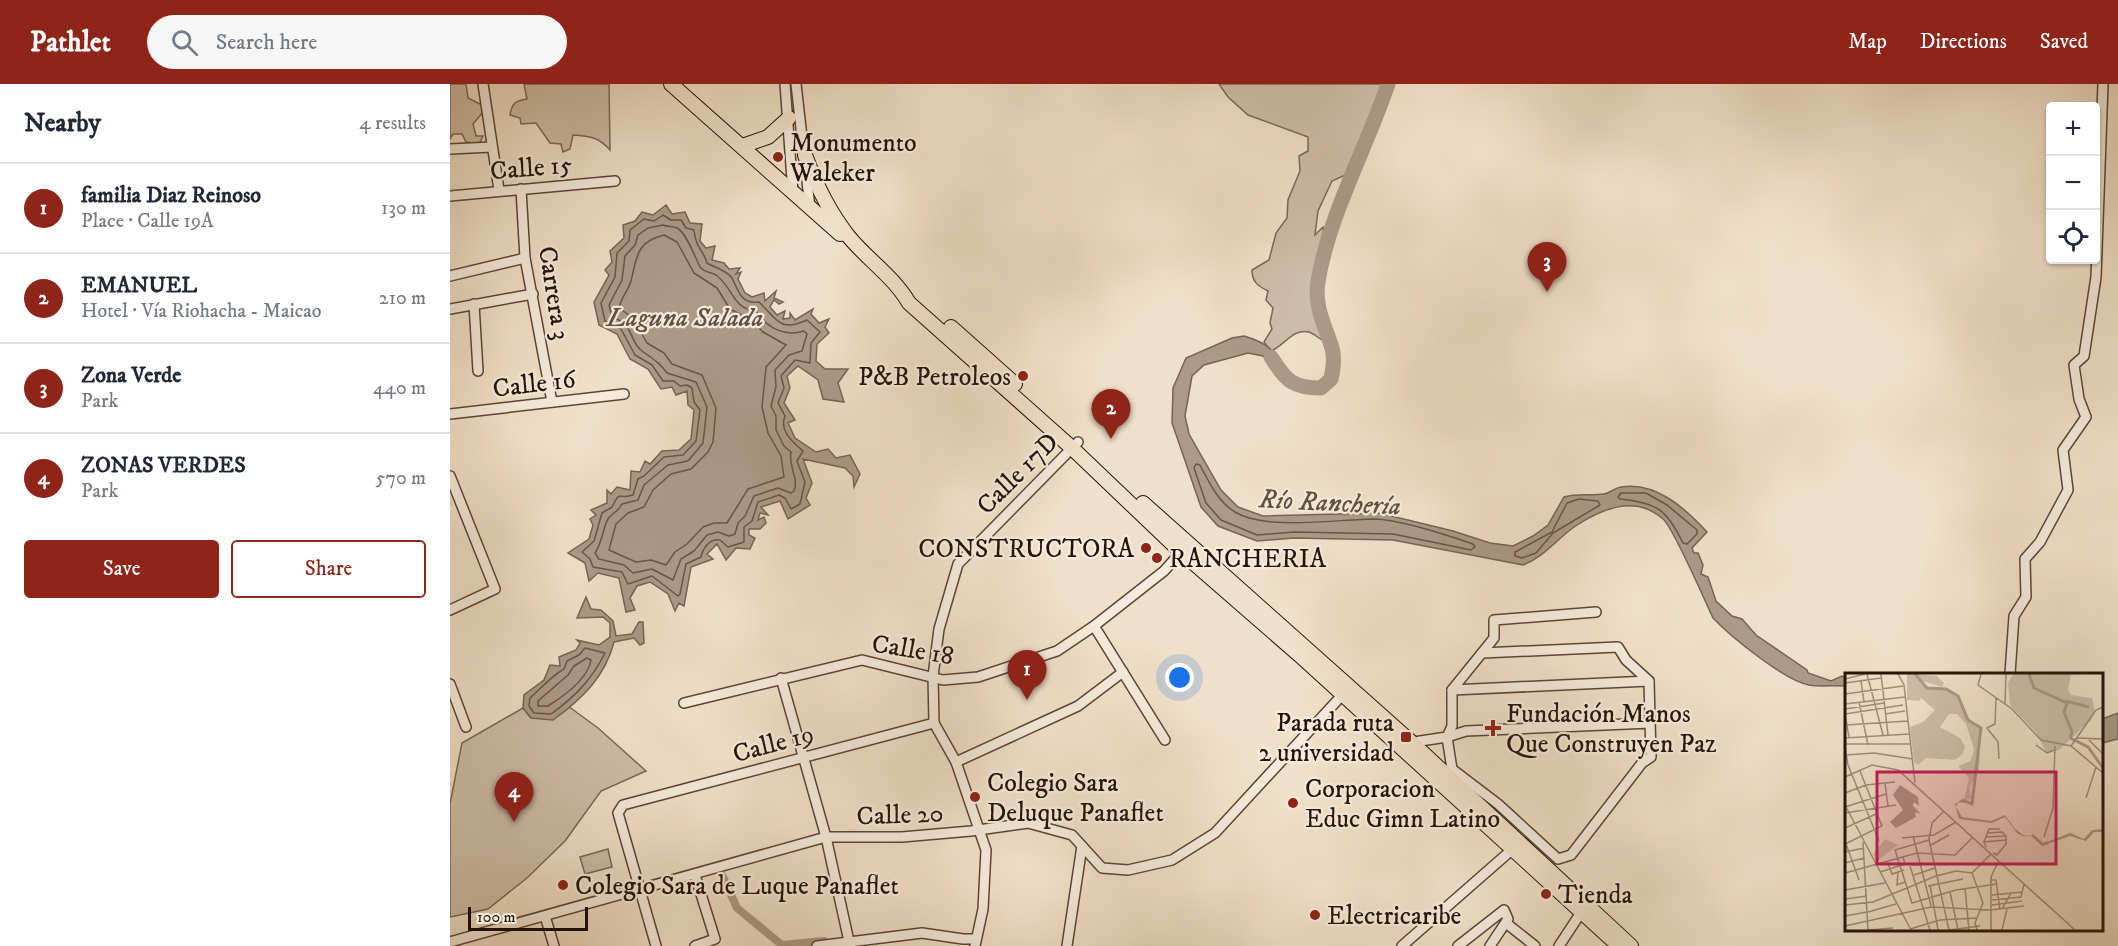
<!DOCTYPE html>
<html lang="en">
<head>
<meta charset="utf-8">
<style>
	body { margin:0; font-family:"IM FELL DW Pica",serif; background:#f6f6f7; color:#1f2937 }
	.controls { position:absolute; right:18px; top:18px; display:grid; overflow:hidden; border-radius:6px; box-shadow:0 2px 4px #0004 }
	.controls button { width:54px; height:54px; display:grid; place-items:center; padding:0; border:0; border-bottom:2px solid #e0e1e3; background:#fff; color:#1f2937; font:30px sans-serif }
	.scale { position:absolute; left:18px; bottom:15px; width:120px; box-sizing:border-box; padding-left:6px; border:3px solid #261307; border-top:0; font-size:16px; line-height:21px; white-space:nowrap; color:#261307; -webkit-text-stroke:4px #f6ebdc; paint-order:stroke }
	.you { position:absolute; left:730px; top:594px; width:21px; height:21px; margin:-15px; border:4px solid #fff; border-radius:50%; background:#1a73e8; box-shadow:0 0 0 9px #1a73e833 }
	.badge { display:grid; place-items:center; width:39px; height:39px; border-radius:50%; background:#8f2418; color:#fff; font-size:20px; font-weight:700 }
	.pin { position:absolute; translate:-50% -50px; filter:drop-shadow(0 2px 3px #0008) }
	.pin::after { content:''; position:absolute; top:32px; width:21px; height:18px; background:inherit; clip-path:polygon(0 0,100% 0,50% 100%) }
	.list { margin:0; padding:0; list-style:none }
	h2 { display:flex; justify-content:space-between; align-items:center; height:78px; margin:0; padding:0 24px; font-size:26px }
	h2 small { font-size:20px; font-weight:400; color:#747a83 }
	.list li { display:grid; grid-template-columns:39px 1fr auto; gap:18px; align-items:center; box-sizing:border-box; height:90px; padding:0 24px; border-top:2px solid #e0e1e3 }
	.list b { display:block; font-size:22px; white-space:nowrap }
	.list p { margin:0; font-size:20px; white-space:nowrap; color:#747a83 }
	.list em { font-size:20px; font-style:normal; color:#747a83 }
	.actions { display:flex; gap:12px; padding:18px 24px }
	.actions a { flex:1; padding:14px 0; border:2px solid #8f2418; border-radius:6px; text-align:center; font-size:21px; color:#8f2418 }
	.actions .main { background:#8f2418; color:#fff }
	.icon { flex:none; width:33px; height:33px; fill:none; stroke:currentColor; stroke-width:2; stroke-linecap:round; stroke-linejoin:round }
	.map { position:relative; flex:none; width:1668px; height:862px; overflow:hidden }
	header { display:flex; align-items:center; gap:36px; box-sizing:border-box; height:84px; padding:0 30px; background:#8f2418; color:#fff }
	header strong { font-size:28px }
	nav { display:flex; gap:33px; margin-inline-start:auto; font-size:21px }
	.search { width:420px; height:54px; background:#f6f6f7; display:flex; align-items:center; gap:15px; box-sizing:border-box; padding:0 21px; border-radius:33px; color:#747a83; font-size:22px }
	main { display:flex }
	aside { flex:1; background:#fff }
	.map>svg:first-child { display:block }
	.green { fill:#cebda8; stroke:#7a6858; stroke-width:1.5 }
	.water { fill:#ac9a87; stroke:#766454; stroke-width:1.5 }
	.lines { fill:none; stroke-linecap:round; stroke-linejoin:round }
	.shore { stroke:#695647; stroke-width:1.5 }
	.canal { stroke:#ac9a87; stroke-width:8 }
	.river { stroke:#ac9a87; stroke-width:15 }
	.minor-casing { stroke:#594638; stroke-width:12 }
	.highway-casing { stroke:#261307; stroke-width:16 }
	.minor { stroke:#f6ebdc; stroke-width:9 }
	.highway { stroke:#f1e0c9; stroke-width:14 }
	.poi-dot { fill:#8f2418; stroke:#f6ebdc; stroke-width:2 }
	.labels { text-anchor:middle; stroke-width:4.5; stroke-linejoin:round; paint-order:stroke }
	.poi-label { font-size:26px; fill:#261307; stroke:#f6ebdc; text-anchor:start }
	.street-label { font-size:26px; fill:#261307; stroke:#f6ebdc }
	.water-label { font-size:27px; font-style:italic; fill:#625041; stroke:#f6ebdc }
	.inset-river { fill:none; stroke:#ac9a87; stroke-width:3 }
	.inset-road { fill:none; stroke:#a08e7b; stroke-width:1.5 }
	.view { fill:#c2185b; fill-opacity:0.15; stroke:#c2185b; stroke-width:3 }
	.inset-edge { fill:none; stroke:#261307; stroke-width:3 }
</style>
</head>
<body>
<header>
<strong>Pathlet</strong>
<div class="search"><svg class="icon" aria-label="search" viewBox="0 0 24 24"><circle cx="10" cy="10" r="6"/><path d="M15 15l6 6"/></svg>Search here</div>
<nav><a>Map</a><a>Directions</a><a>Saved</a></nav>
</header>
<main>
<aside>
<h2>Nearby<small>4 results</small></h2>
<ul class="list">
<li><span class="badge">1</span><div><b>familia Diaz Reinoso</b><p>Place · Calle 19A</p></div><em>130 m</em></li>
<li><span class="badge">2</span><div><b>EMANUEL</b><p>Hotel · Vía Riohacha - Maicao</p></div><em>210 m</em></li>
<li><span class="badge">3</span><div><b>Zona Verde</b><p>Park</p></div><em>440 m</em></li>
<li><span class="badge">4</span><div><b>ZONAS VERDES</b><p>Park</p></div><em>570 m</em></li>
</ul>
<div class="actions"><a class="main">Save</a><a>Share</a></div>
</aside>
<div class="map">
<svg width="1668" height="862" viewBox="0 0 1668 862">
	<rect width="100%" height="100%" fill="#f1e0c9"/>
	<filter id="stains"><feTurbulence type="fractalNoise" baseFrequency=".00333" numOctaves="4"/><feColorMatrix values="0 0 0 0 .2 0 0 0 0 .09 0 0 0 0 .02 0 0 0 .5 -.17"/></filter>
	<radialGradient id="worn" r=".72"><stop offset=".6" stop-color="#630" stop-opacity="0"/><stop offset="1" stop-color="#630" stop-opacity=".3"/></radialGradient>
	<!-- green -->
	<g class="green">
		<polygon points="0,0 16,0 18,14 34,22 34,27 23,40 26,52 33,52 29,60 16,58 12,50 3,50 0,55"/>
		<path d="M74,0h85l1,66c-11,-13 -21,-14 -37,-15l-3,14 -7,3 -2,-8 -11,-1 -14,-20 -15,1 -1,-6 -10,-3c2,-12 5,-14 17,-16z"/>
		<path d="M769,0h169l-14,43 -22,45 -20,9 -14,30 -3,24 8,-8c5,26 -18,49 -9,72l3,1 12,41 -3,1c-6,-2 -11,-8 -17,-10 -16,-4 -25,14 -38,19l-7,-9 8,-13 -2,-6 3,-15 -7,-8 2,-9c-10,-5 -16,-9 -16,-21l17,-10 7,-27 11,-15 1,-18 12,-29 -1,-15 9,-5v-14l-60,-22 -20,-18z"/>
		<polygon points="118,622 148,644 196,687 151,707 115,757 77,794 38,825 0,833 0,720 12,659 73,624 81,634 112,629"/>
		<polygon points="158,765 162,783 135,790 130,773"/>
	</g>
	<!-- water -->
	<g class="water">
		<polygon points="216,121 222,130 235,128 240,139 252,140 250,157 256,164 265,162 262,176 274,179 279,185 290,184 286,190 291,188 288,195 295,209 302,213 314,209 315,217 326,207 324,214 333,218 329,220 324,216 320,223 327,231 335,227 333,235 340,234 340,229 345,236 363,225 361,230 369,239 379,235 375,243 379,249 367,260 366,277 375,285 398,285 388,299 394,318 373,315 368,296 348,282 337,292 340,304 334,319 345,336 338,339 345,354 366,368 378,365 386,374 400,371 410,390 404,403 403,392 395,384 353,375 362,399 356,414 360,421 338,435 330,417 311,423 318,431 310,429 308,436 314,433 316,439 310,445 299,445 299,451 305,454 300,465 286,464 276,476 267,460 257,470 263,475 241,483 234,522 229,519 225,527 218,510 200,498 187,502 180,514 185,526 176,528 169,494 148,489 139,497 135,479 118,469 139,455 143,441 140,435 146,431 141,426 157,419 157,406 161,410 167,403 180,406 181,387 190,388 195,377 200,380 212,367 229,366 241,355 244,326 238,321 237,307 226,311 222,303 211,305 198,285 180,275 167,250 149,241 144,218 159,191 155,186 162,178 160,167 174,154 173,141 185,137 192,128 203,131"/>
		<path d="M794,252c24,7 31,13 38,38l-19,-18 -15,-3 -44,12 -12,11 -7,40 4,18 32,56 17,17 25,9 116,-3 74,18 37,12 23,3 20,-10 15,-11 16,-28c14,-4 25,-1 40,-3 7,-1 10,-6 17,-7 34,-6 64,21 86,45l-15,16 2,5h4l5,12 -2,9 7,3 8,24 16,15 10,3 14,16 51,35 1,3 23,8 11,-5 4,3v7c-12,-1 -25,1 -37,-1 -24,-4 -79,-49 -96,-67 -8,-17 -40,-91 -50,-99 -28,-25 -62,-10 -89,8 -18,13 -30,30 -51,38l-130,-25 -99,-2 -37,3 -39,-15 -17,-19 -29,-84 1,-35 13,-30 46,-20z"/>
		<path d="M136,513l5,12 10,1 12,11 3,15 16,-2 7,-12h4l1,21 -4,2 -6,-7 -20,4c-9,35 -32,57 -61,78l-22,-2 -8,-10 1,-13 20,-15 6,-15 10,1 -1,-9 17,-7 4,-7 -3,-3 22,5 11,-8v-14l-7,-6 -26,1z"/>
		<polygon points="1668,629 1668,655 1652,659 1652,635"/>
	</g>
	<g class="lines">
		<!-- shore -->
		<g class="shore">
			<path d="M213,131l8,5h10l5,8 8,2c2,19 9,19 13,33 8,5 20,7 25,15 7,13 8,26 27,24 18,17 20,31 48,18l13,12 -9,11 -1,20 -15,-3 -14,16 3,12 -6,15 7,13c-6,16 8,26 18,35l-6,10 8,21 -5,22 -9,5 -6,-11 -6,-3 -21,7 -6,19 -8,6v15l-16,5 -8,-7c-10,-2 -17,8 -19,17l-15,7 -6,30 -2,2 -26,-20 -24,8 -6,-12 -29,-5 -3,-8 -8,-7 12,-11 8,-28 10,-6c9,-18 5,-7 21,-12l5,-16 6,-3 20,-19 19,-2 13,-14 4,-31 -6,-8 -2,-14 -5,-3 -7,1 -6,-5h-11l-11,-16 -17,-10 -14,-26 -16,-8 -4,-18 14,-26 2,-24 12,-12 1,-11 14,-11 10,2z"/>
			<path d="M213,141c4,2 10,1 14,3 9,4 18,29 23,39 5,6 11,5 16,8 17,12 16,34 40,36 11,17 28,26 48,20l3,3 -5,17 -13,4 -14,15 1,17 -5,19 5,10v14l8,16 7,6c-3,15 8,25 3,39l-3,2 -13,-5 -24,8 -9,20 -7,7 -3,11 -6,2 -11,-4 -11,3 -13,16 -13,8 -8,21 -21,-11 -19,4 -9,-8 -25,-6 -4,-6c8,-12 8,-26 13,-34 4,-6 10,-7 14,-15l16,-4 6,-15 24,-20 20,-4 15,-18 4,-36 -11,-25 -29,-9c-8,-11 -14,-14 -25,-22 -14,-11 -5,-22 -30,-35l-3,-11 13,-25 3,-24 10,-11 3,-10 10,-7z"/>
			<path d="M214,151l13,7 17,31 23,15 13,21 21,11 12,12 23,13 -20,22 -4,40 6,26 13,23 3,21 -36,12 -21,34h-13l-11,4 -16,17 -12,8 -9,13 -15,-5 -15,2 -27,-12 7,-26 12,-11 16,-6 9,-17 18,-16 20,-5 17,-17 5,-10 3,-34 -14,-33 -30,-11 -8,-11 -17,-10 -14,-25 -14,-10c2,-10 9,-17 12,-27 6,-24 5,-39 33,-46z"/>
			<path d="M746,380l4,1c9,17 18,37 35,47 31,19 103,7 140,7 27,1 72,16 98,25l2,3 -4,3 -78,-16 -99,-2 -37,3 -36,-15 -15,-17 -12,-35z"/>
			<path d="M1196,409l21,12 30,25v4l-10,10 -4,-1c-17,-33 -24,-40 -63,-44l-2,-2 3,-4z"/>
			<polygon points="1129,415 1148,417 1150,421 1103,449 1086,469 1072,474 1065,472 1065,468 1102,448 1117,419"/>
			<path d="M135,564l20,5c-13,26 -30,44 -54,61l-17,-1 -5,-7 1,-8c10,-9 24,-24 34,-29l3,-8 12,-6z"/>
			<path d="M137,574l4,2c-3,19 -27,36 -43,46h-10v-5l30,-26 6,-9z"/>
		</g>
		<!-- canal -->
		<polyline class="canal" points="272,791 287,824 332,861 374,857"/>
		<!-- river -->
		<path class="river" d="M821,273c15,24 22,31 50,31l10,-9c2,-10 4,-21 1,-31 -7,-23 -18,-41 -14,-66 10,-65 49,-135 70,-198"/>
		<defs>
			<g id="minor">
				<polyline points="33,0 49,106"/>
				<polyline points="335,0 343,109"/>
				<polyline points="346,0 360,124"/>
				<polyline points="0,65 42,63"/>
				<polyline points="71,105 75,174 102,318"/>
				<polyline points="0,112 165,97"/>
				<polyline points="0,192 75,174"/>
				<polyline points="24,220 28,287"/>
				<polyline points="0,225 83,210"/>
				<polyline points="0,330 174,310"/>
				<polyline points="0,392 45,505 0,526"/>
				<polyline points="644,542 715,656"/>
				<polyline points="1032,569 1168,563 1176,576 1199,597 1201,673 1192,679 1121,771 1108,775 1048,720 1002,685 997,653 1016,647 1200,639"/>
				<polyline points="1560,590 1564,532 1576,513 1575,475 1590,458 1618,406 1613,366 1636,333 1629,315 1624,281 1634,272 1646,193 1653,0"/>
				<polyline points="331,594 376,753 400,862"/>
				<polyline points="0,600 16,643"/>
				<polyline points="1002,606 1199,597"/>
				<polyline points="234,619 412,576 493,596 528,593 607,567 644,542 714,487 731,468"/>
				<polyline points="957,659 997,653 1002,642 1002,606 1044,554 1044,536 1146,528"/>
				<polyline points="506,678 628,622 673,588"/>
				<polyline points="95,832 104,862"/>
				<polyline points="1056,839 1085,862"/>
				<polyline points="0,858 376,753 452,753 521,747 578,739 622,751 652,784 678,786 722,776 765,749 895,608"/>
				<polyline points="206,862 168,729 173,721 484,639"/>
				<polyline points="245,862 265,855 245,791"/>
				<polyline points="367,862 472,849 513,855 526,855"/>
				<polyline points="525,862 533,825 536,766 506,678 484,639 483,592 489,545 508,480 628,358"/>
				<polyline points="617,862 632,762"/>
				<polyline points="952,862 1065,763"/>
				<polyline points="1008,862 1054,826 1058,835 1040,862"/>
				<polyline points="1109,862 1134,824"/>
			</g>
			<g id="highway">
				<polyline points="221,0 390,150"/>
				<polyline points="292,62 318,53 339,34"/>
				<path d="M355,71c11,30 24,57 44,82 19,23 45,40 60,66l163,145 109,104 124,108 314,286"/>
				<polyline points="501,243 565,300"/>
				<polyline points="693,419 960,657 1181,862"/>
			</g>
		</defs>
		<!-- minor casing -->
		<use href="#minor" class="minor-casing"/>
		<!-- highway casing -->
		<use href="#highway" class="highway-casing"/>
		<!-- minor -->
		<use href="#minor" class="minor"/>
		<!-- highway -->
		<use href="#highway" class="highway"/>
	</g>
	<!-- markers -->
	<g class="poi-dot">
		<circle cx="328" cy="73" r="6"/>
		<circle cx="573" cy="292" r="6"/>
		<circle cx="696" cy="464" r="6"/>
		<circle cx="707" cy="474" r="6"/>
		<path d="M1040 635h6v6h6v6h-6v6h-6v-6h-6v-6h6z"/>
		<rect x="950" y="647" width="12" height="12" rx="3"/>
		<circle cx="525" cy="713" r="6"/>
		<circle cx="843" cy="719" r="6"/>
		<circle cx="113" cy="801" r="6"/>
		<circle cx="1096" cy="810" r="6"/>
		<circle cx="865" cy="831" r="6"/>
	</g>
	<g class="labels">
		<!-- poi labels -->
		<g class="poi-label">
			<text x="340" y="67">Monumento<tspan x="340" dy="30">Waleker</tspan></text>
			<text x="561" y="301" text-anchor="end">P&amp;B Petroleos</text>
			<text x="684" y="473" text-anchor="end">CONSTRUCTORA</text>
			<text x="719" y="483">RANCHERIA</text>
			<text x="1056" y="638">Fundación Manos<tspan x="1056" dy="30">Que Construyen Paz</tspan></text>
			<text x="944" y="647" text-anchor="end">Parada ruta<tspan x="944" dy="30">2 universidad</tspan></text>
			<text x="537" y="707">Colegio Sara<tspan x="537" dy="30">Deluque Panaflet</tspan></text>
			<text x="855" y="713">Corporacion<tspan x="855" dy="30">Educ Gimn Latino</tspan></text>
			<text x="125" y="810">Colegio Sara de Luque Panaflet</text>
			<text x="1108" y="819">Tienda</text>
			<text x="877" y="840">Electricaribe</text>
		</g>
		<!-- street labels -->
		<g class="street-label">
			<text transform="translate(81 83) rotate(-5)" y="9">Calle 15</text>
			<text transform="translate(105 209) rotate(81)" y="9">Carrera 3</text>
			<text transform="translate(84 299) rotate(-7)" y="9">Calle 16</text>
			<text transform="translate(567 389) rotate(-45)" y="9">Calle 17D</text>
			<text transform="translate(463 565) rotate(9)" y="9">Calle 18</text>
			<text transform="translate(323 659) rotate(-15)" y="9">Calle 19</text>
			<text transform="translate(450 730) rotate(-2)" y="9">Calle 20</text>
		</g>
		<!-- water labels -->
		<g class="water-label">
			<text x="235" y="242">Laguna Salada</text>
			<text transform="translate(880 418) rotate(3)" y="9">Río Ranchería</text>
		</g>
	</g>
	<!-- overview -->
	<g transform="translate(1395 589)">
		<rect width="258" height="258" fill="#f1e0c9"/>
		<path d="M62,1h8l3,5 -1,-5 20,2 7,7 -2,4 -23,-7 10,9h17l12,7 10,24 13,8 -2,41 -9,18 1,12 -7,1 5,-22 -11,-12 13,-5 3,-12 -8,-25 -9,-10h-8l-9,13 20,11 5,8 -2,8 -8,6 -29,-2 -8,7 -4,-3 -4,-35 13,-5 12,-12 -14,-12 -2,3 -12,-1zM168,1h58l-3,16 3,5 21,3 3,14 -4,8 -32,30 -13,2 -10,-20 -26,-27 -2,-22zM40,166l13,6 -21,16 -4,-7z" fill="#cebda8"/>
		<path d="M55,112l18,12 1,9 -5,-4 -1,4 8,8 -6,-2 1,5 -20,11 -6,-6 13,-12 -10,-15zM117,126l4,4 -8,-1 -2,5 6,10 29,4 14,-6 10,14 8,6 12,1 7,8 28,-11 14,6 8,-9 11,-1v3h-9l-8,9 -16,-5 -28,10 -9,-10h-10l-6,-3 -12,-16 -13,6 -33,-4 -4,-15z" fill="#ac9a87"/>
		<path class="inset-river" d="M70,1l12,14 19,1 12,7 10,24 13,8 -9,76 -9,-4M184,1l5,14 33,15 -3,9 8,20 -2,6M220,28l24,6M225,65l18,9 15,21M187,162l10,9 6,-1"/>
		<path class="inset-road" d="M22,1l16,61M36,1l7,61M53,1l6,11 11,98M136,1l-3,11 34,24 29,31 30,6 32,27M0,6l20,-5M16,8l3,21M0,10l36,-5M0,21l58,-8M151,25l-1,26 -8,4 11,14 1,17M14,29l9,43M0,31l60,-7M160,31l1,-30M0,36l39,-6M0,41l58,-9M0,41l4,23M40,41l20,-3M0,52l63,-4M0,65l64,-4M232,65l26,1M244,67l14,14M0,71h66M191,72l11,8 7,-3M0,73l3,19 31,76M226,73l25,-36 7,-3M1,82l28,-2 39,6M0,104l27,-12 26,5 147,133M40,110l3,23M0,120l21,-8 29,-3M241,125l10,-31M0,132l66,125M0,134l41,-13M98,139l-11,11 -3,17 20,90M0,140l51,-8M0,155l31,-14M143,160l14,-1 4,4v8l-9,11 -4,-2M68,163l18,70M140,164l21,-1M199,164l9,-29 2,-62M57,165l32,-3 22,-13M84,167l-34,10 17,53 44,-13 41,-6M18,169l5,88M139,169l5,-13h11M0,171l37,-18 -22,-55M1,171l13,36M86,172l18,-10M141,174l-2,-5 22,-2M0,179l19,-4M42,188l5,13 12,-4M0,190l19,-5M67,192l22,-1M65,193l20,64M35,199l25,-8 -2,-7M0,200l72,-20 38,2 17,-17M53,200l-1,12 8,-3M127,200l11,30 -8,20 2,7M69,202l21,-7M146,207h5l4,30M85,212l8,45M83,213l35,-7M120,215l4,42M0,217l40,-7M105,219l8,38M147,222l30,-3 2,-7M0,226l22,-3M147,227l29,-3 1,-5M197,227l33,30M0,232l28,-3 63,-26 20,-5 16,2 19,-19M147,232l30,-4M157,236l9,-16M23,239l28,-8M0,243l22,-4M0,253l86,-19 59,3 34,-4M65,256l30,-9 37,-2M24,257l24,-2M104,257l31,-4M146,257v-53l7,-15M157,257l5,-21"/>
		<path class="view" d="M32,99h179v92h-179z"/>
		<rect width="258" height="258" class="inset-edge"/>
	</g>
	<rect width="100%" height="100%" filter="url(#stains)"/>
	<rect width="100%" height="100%" fill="url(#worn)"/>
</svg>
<div class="controls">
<button>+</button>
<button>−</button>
<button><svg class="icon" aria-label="locate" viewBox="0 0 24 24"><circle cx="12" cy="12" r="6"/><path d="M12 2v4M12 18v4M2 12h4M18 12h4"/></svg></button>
</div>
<div class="scale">100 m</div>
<div class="you"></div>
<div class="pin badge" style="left:577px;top:616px">1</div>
<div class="pin badge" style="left:661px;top:355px">2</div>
<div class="pin badge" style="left:1097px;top:208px">3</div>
<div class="pin badge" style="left:64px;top:738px">4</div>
</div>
</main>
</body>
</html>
